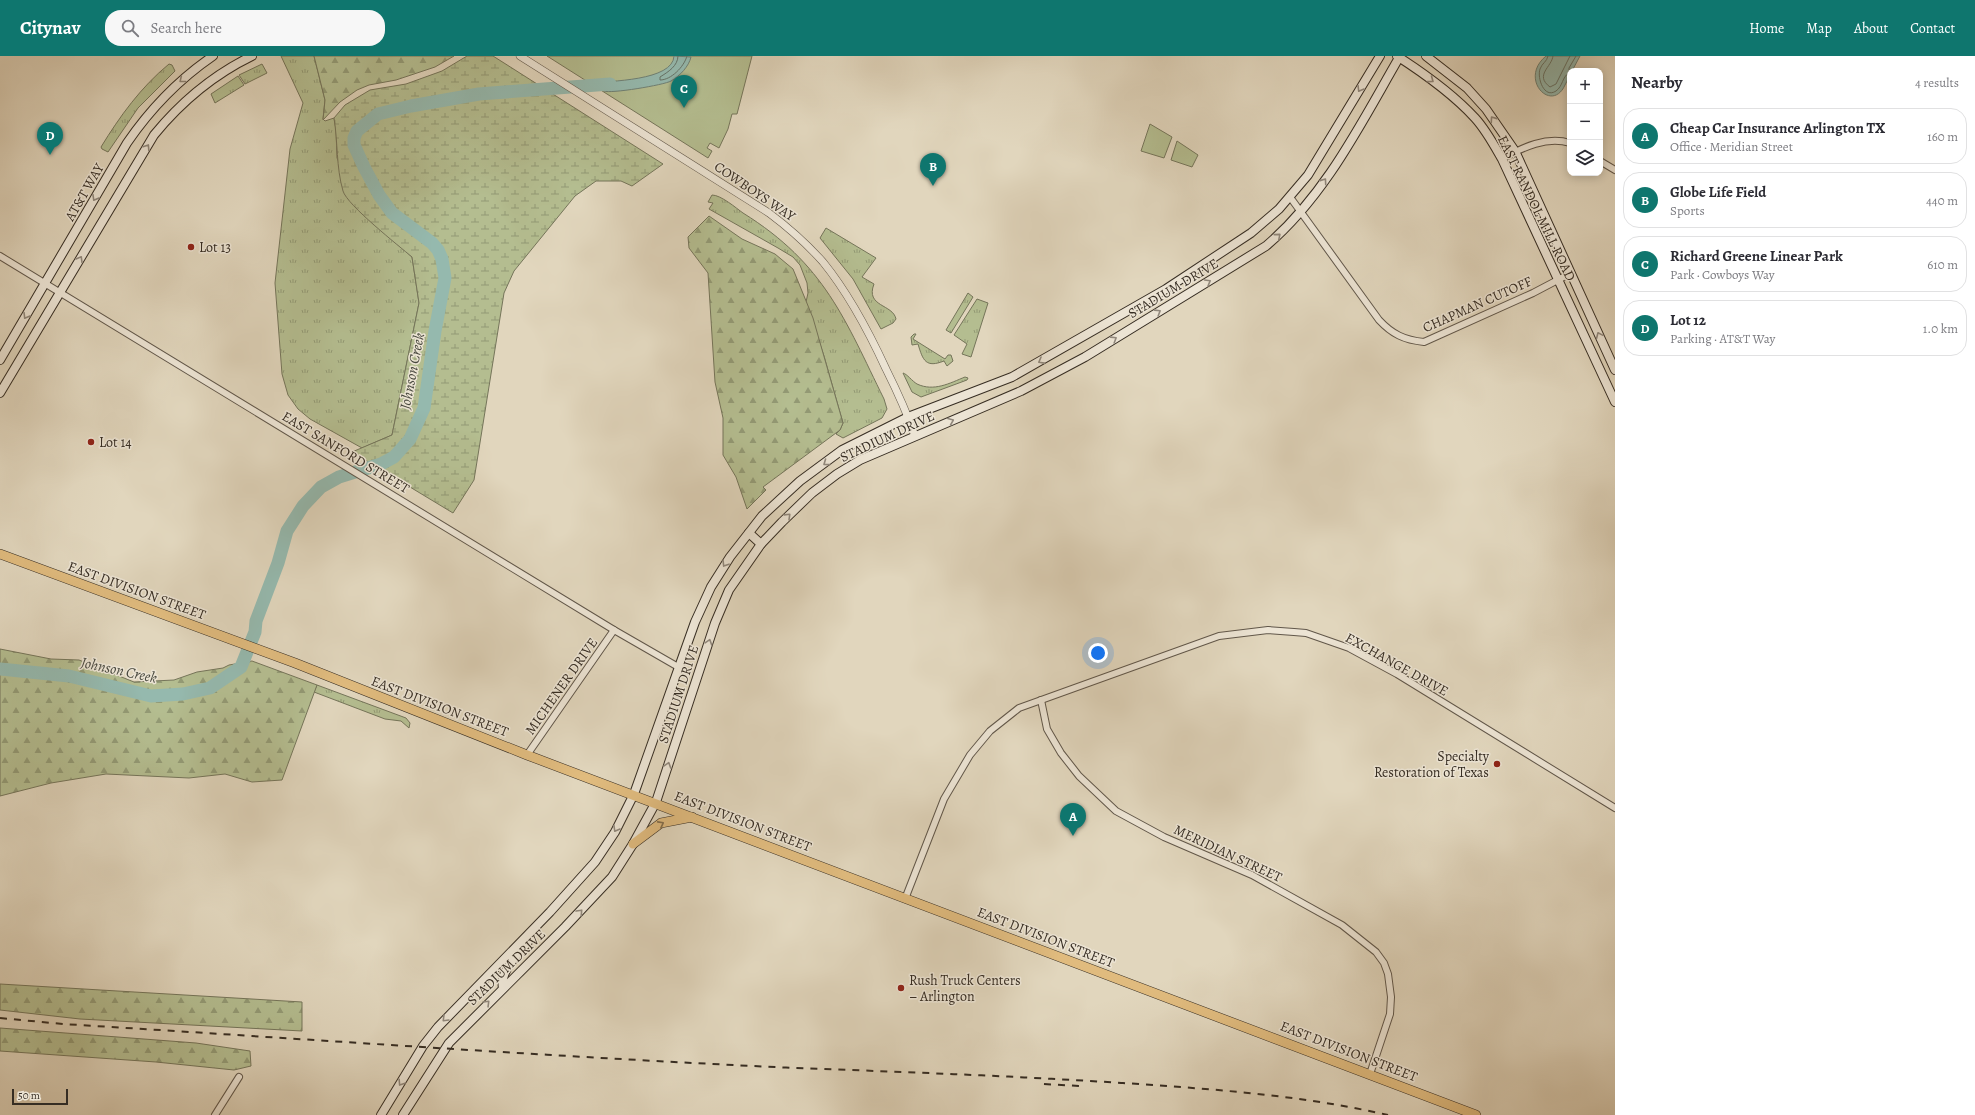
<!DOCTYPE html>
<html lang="en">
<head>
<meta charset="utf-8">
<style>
	body { margin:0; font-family:Alegreya,serif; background:#f7f7f7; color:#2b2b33 }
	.controls { position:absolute; right:12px; top:12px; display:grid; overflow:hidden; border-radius:8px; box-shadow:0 2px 10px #0003 }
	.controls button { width:36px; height:36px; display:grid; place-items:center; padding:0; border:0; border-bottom:1px solid #e1e1e2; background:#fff; color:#2b2b33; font:20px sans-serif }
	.scale { position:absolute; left:12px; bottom:10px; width:56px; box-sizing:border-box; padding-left:4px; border:2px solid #362d23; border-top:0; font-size:11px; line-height:14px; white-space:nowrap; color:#362d23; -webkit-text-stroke:3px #ece4d4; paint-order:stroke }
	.you { position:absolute; left:1098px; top:597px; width:14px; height:14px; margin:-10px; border:3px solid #fff; border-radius:50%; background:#1a73e8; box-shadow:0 0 0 6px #1a73e833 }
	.badge { display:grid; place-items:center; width:26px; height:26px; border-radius:50%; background:#0f766e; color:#fff; font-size:13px; font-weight:700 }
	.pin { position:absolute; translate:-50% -33px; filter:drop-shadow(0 1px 2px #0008) }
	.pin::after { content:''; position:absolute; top:21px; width:14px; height:12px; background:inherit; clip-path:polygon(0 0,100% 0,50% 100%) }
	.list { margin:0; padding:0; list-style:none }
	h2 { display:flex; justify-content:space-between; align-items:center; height:52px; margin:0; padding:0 16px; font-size:17px }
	h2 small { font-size:13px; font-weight:400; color:#7c7c81 }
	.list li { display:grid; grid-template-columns:26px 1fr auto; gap:12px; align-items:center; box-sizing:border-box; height:56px; margin:0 8px 8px; padding:0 8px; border:1px solid #e1e1e2; border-radius:16px }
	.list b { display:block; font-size:15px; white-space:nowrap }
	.list p { margin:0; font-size:13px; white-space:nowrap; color:#7c7c81 }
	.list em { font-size:13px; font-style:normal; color:#7c7c81 }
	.icon { flex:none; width:22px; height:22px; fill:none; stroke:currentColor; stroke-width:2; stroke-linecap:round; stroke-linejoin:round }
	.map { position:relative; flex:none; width:1615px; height:1059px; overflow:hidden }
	header { display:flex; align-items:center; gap:24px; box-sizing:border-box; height:56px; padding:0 20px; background:#0f766e; color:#fff }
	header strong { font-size:19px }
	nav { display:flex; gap:22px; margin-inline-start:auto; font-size:14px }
	.search { width:280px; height:36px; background:#f7f7f7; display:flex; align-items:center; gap:10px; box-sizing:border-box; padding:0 14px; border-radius:16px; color:#7c7c81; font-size:15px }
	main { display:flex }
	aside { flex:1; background:#fff }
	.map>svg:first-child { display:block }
	.grass { fill:url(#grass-tufts); stroke:#75755a }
	.forest { fill:url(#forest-firs); stroke:#75755a }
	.wetland { fill:url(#wetland-marsh); stroke:#75755a }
	.green { fill:#b4bd90; stroke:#75755a }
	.water { fill:#95b9ae; stroke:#6f8176 }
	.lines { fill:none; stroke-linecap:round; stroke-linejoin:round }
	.shore { stroke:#667368; stroke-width:1 }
	.river { stroke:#95b9ae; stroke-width:13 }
	.minor-casing { stroke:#61574a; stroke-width:8 }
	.tertiary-casing { stroke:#61574a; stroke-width:8 }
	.secondary-casing { stroke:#362d23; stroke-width:10 }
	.primary-casing { stroke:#362d23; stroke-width:10 }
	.minor { stroke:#ece4d4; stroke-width:6 }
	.tertiary { stroke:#ece4d4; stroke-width:7 }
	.secondary { stroke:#ece4d4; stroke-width:8 }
	.primary { stroke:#e0bb7e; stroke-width:9 }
	.rail { stroke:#362d23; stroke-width:2; stroke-dasharray:7 7; stroke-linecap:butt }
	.oneway { stroke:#91887c }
	.oneway2 { stroke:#826d4c }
	.poi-dot { fill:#8f2418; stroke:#ece4d4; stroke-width:1.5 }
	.labels { text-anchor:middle; stroke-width:3; stroke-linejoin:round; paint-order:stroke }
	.street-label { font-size:14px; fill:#362d23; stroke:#ece4d4 }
	.poi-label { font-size:14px; fill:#362d23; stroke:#ece4d4; text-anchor:start }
	.water-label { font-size:15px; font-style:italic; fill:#49493f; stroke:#ece4d4 }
</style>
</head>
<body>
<header>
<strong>Citynav</strong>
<div class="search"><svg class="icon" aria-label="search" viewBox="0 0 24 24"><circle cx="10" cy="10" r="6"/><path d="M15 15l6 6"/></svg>Search here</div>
<nav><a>Home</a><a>Map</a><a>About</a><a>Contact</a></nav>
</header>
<main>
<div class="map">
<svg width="1615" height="1059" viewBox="0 0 1615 1059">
	<defs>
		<pattern id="grass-tufts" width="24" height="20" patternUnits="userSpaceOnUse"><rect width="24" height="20" fill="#b4bd90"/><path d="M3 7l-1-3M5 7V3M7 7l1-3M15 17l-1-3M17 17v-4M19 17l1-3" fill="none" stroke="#939a75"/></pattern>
		<pattern id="forest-firs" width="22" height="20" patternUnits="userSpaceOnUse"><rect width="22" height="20" fill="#b4bd90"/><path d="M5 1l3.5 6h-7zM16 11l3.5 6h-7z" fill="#939a75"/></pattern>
		<pattern id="wetland-marsh" width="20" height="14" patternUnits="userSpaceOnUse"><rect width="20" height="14" fill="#b4bd90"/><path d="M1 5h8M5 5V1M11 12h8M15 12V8" fill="none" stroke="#939a75"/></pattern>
	</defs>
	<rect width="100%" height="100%" fill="#e1d6bd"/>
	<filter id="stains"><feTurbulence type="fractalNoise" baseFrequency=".005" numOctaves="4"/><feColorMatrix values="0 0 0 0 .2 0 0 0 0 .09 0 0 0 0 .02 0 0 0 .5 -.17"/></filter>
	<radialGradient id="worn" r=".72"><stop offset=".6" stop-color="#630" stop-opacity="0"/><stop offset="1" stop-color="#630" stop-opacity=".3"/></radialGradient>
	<!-- grass -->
	<g class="grass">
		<polygon points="281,0 314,0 325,44 323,63 325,65 334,62 336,74 337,102 369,164 412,201 419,247 392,379 362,392 310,363 298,353 288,339 282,318 275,227 290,93 303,47"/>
		<path d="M169,8l3,1 3,6 -37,37 -30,44 -6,-3 -1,-2c19,-31 40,-60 68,-83z"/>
		<polygon points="262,8 267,17 245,28 239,19"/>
		<polygon points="238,20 244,29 215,47 211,38"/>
		<path d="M712,139c9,0 24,13 31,18 82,51 102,107 141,186l3,10 -5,9 -39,20 -7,-4 4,-4 3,-7 -19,-67 -18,-54 2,-9 -1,-10 -7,-18 -7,-8 -15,-9 -69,-39 4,-6 -5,-1z"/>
		<path d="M826,172l50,30 -14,19 12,7c-9,23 19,20 22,35l-3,4 -12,6 -28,-50 -33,-41z"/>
		<polygon points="968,237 973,241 951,277 946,274"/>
		<polygon points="977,243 988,247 971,301 962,298 967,288 954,279"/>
		<path d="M914,278h2l-3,5 32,20 3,-4h3l2,6 -6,5 -3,-5c-18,7 -21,0 -26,-17l-6,1 -1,-8z"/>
		<path d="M903,317c4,1 9,8 14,11 17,8 33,-1 48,-7l3,1 -1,2 -46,17 -9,-5z"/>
		<polygon points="317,629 406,662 410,667 409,672 401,665 385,663 314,636"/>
	</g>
	<!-- forest -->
	<g class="forest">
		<polygon points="314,0 454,0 435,11 396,24 369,29 357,34 340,46 323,64 325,44"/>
		<polygon points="709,160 742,183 775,198 793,213 813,262 843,367 840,374 763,431 766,434 747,453 736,421 723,399 723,362 715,326 708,217 689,192 688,181"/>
		<polygon points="0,593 51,603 79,604 134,626 174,624 197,616 223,612 229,609 252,605 317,629 282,724 252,726 225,718 189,722 106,718 51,727 0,740"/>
		<polygon points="0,928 302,946 302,975 80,963 0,954"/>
		<polygon points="0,972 196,987 250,995 251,1010 234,1014 156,1006 0,995"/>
	</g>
	<!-- wetland -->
	<path class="wetland" d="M467,0h26l170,108 -31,22 -11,-5h-25l-21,15 -61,75 -10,22 -30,187 -21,33 -101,-61 40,-17 27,-132 -7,-46c-13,-11 -65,-52 -69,-66 -7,-24 -5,-49 -9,-73l11,-13 25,-15 36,-6 36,-13z"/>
	<!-- green -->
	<g class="green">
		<polygon points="547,0 752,0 737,58 732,58 728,73 719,92 710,87 707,92 712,95 708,102"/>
		<polygon points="1150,68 1172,81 1164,102 1141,95"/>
		<polygon points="1177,85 1198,99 1192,111 1171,104"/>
	</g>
	<!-- water -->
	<g class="water">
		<path d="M674,0l17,1c-2,9 -11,19 -20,24 -7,4 -61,13 -67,10 -5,-2 -10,-6 -14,-8 19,-2 83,-2 84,-27z"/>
		<path d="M1546,0h34l-8,15h-2c0,5 -3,10 -5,14 -13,29 -47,-6 -19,-29z"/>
	</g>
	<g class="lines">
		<!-- shore -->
		<g class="shore">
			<path d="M678,0c0,10 -10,16 -18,21v3c11,0 24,-13 27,-24"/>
			<path d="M1548,0c-1,6 -6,7 -8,13 -3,9 4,30 16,22 7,-5 6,-14 13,-18v-5l7,-12"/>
			<path d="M1553,0c-1,11 -19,19 -3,31l6,-3 14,-28"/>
		</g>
		<!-- river -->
		<polyline class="river" points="0,613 69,620 151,640 183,638 210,632 241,611 255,576 256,565 278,507 287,475 303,450 321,431 339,421 381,408 394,401 410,383 424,352 435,275 445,222 442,203 438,194 432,187 392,157 379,139 364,111 354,89 354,82 357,75 378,58 411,50 479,38 610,28"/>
		<defs>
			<g id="minor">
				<path d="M1502,103c21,-12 45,-23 68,-16"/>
				<polyline points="1600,105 1615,114"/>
				<path d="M1290,141l89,123c13,14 25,20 45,22l109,-49 38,-20"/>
				<polyline points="0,200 614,574 680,612"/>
				<polyline points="1041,644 1047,673 1061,697 1079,720 1116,755 1164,781 1252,819 1342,869 1376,896 1384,907 1388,918 1391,941 1390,958 1370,1018"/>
				<polyline points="527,699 614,574"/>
				<polyline points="905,843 944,743 970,699 990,675 1019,652 1219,580 1268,574 1294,576 1306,577 1349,592 1397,618 1615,752"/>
				<polyline points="215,1059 239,1021"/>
			</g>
			<path id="tertiary" d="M520,0l249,157c20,15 38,31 54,49 26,32 46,70 63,107 11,22 21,44 29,67"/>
			<g id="secondary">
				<path d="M1397,0c28,18 55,37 78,62 11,12 19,27 27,41l113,243"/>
				<polyline points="1426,0 1467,32 1486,53 1515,95 1615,314"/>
				<path d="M0,304l127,-217c24,-35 51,-63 86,-87"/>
				<path d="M0,337l154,-258c27,-33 59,-60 98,-79"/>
				<polyline points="749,477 761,488"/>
				<path d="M503,932c-4,-18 17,-35 27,-49"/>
				<polyline points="381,1059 423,990 438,971 550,856 595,806 615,776 634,738 695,566 711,531 730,501 762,460 800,425 842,394 908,361 1012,321 1166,233 1251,177 1279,153 1308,119 1380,0"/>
				<path d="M403,1059l46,-72 116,-116 47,-50 21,-33 23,-42 59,-179 14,-33 32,-46 21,-22 30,-29 25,-19 23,-14 161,-69 64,-34 181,-111c60,-51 95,-123 134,-190"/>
			</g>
			<g id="primary">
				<polyline points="0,498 295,607 527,699 1476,1059"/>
				<polyline points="633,788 661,767 692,761"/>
			</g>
		</defs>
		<!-- minor casing -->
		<use href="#minor" class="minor-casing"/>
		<!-- tertiary casing -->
		<use href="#tertiary" class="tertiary-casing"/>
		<!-- secondary casing -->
		<use href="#secondary" class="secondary-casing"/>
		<!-- primary casing -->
		<use href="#primary" class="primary-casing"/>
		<!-- minor -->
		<use href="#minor" class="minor"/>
		<!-- tertiary -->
		<use href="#tertiary" class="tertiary"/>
		<!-- secondary -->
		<use href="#secondary" class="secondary"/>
		<!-- primary -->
		<use href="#primary" class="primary"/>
		<!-- rail -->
		<g class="rail">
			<path d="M0,962l63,6c245,15 489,33 733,44 109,4 218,8 327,15 89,6 177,12 265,32"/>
			<polyline points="1044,1028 1080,1030"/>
		</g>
	</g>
	<!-- one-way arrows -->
	<defs><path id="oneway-chevron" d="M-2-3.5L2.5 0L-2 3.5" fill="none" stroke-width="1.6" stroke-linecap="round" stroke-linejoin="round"/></defs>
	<g class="oneway">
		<use href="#oneway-chevron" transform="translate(182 24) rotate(141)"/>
		<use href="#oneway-chevron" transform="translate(1431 24) rotate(37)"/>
		<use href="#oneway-chevron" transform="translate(1360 33) rotate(121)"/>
		<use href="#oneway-chevron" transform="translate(1493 63) rotate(-125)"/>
		<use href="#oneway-chevron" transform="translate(147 91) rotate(-57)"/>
		<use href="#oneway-chevron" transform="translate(1324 125) rotate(-55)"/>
		<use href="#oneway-chevron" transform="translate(95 142) rotate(120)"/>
		<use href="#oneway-chevron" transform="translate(1278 180) rotate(-41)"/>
		<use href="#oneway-chevron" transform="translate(80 203) rotate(-59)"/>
		<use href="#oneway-chevron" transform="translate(1208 226) rotate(-30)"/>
		<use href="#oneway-chevron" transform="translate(1158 256) rotate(-32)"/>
		<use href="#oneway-chevron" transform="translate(26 260) rotate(121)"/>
		<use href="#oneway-chevron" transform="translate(1599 279) rotate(-114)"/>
		<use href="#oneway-chevron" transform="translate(1114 283) rotate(-32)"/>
		<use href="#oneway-chevron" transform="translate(1041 305) rotate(151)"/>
		<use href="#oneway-chevron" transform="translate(951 365) rotate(-23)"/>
		<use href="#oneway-chevron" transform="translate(826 407) rotate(144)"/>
		<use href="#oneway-chevron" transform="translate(788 460) rotate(-44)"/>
		<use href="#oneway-chevron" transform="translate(725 508) rotate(122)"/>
		<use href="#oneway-chevron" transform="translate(709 586) rotate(-72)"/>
		<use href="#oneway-chevron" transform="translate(668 709) rotate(-72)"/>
		<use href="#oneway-chevron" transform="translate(616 773) rotate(120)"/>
		<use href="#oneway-chevron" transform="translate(580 856) rotate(-47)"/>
		<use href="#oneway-chevron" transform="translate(487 947) rotate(-45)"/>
		<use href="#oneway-chevron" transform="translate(445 963) rotate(135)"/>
		<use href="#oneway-chevron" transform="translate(401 1027) rotate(123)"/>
	</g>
	<use class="oneway2" href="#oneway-chevron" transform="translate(661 768) rotate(-28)"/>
	<!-- markers -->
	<g class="poi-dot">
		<circle cx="191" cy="191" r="4"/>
		<circle cx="91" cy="386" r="4"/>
		<circle cx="1497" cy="708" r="4"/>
		<circle cx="901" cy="932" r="4"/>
	</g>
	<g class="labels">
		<!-- street labels -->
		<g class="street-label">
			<text transform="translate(755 135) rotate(34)" y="5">COWBOYS WAY</text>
			<text transform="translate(84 136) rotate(-60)" y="5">AT&amp;T WAY</text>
			<text transform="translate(1537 152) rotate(64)" y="5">EAST RANDOL MILL ROAD</text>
			<text transform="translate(1173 232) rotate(-31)" y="5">STADIUM DRIVE</text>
			<text transform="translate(1477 248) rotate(-24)" y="5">CHAPMAN CUTOFF</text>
			<text transform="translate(887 380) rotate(-25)" y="5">STADIUM DRIVE</text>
			<text transform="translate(346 396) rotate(31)" y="5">EAST SANFORD STREET</text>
			<text transform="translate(137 534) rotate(20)" y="5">EAST DIVISION STREET</text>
			<text transform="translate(1397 608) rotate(29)" y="5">EXCHANGE DRIVE</text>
			<text transform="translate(561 630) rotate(-55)" y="5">MICHENER DRIVE</text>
			<text transform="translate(678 638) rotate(-72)" y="5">STADIUM DRIVE</text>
			<text transform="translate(440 650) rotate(21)" y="5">EAST DIVISION STREET</text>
			<text transform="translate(743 765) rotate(21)" y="5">EAST DIVISION STREET</text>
			<text transform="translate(1228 797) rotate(25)" y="5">MERIDIAN STREET</text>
			<text transform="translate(1046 881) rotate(21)" y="5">EAST DIVISION STREET</text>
			<text transform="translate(506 911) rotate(-44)" y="5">STADIUM DRIVE</text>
			<text transform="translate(1349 995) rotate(21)" y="5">EAST DIVISION STREET</text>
		</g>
		<!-- poi labels -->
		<g class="poi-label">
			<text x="199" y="196">Lot 13</text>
			<text x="99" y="391">Lot 14</text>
			<text x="1489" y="705" text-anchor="end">Specialty<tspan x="1489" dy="16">Restoration of Texas</tspan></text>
			<text x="909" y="929">Rush Truck Centers<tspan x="909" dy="16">– Arlington</tspan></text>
		</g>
		<!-- water labels -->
		<g class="water-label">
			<text transform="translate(412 315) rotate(-79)" y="5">Johnson Creek</text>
			<text transform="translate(119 614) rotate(12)" y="5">Johnson Creek</text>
		</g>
	</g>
	<rect width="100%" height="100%" filter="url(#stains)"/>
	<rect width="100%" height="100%" fill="url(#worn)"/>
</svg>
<div class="controls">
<button>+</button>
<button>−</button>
<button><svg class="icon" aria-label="layers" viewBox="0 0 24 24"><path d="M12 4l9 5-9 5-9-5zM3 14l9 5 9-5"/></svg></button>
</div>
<div class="scale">50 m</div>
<div class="you"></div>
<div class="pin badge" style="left:1073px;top:780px">A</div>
<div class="pin badge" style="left:933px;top:130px">B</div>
<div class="pin badge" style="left:684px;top:52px">C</div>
<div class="pin badge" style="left:50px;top:99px">D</div>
</div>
<aside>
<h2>Nearby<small>4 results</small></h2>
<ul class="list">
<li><span class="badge">A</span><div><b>Cheap Car Insurance Arlington TX</b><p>Office · Meridian Street</p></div><em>160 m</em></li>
<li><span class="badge">B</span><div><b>Globe Life Field</b><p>Sports</p></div><em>440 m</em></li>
<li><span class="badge">C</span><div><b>Richard Greene Linear Park</b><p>Park · Cowboys Way</p></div><em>610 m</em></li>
<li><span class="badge">D</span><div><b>Lot 12</b><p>Parking · AT&amp;T Way</p></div><em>1.0 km</em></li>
</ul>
</aside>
</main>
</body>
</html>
